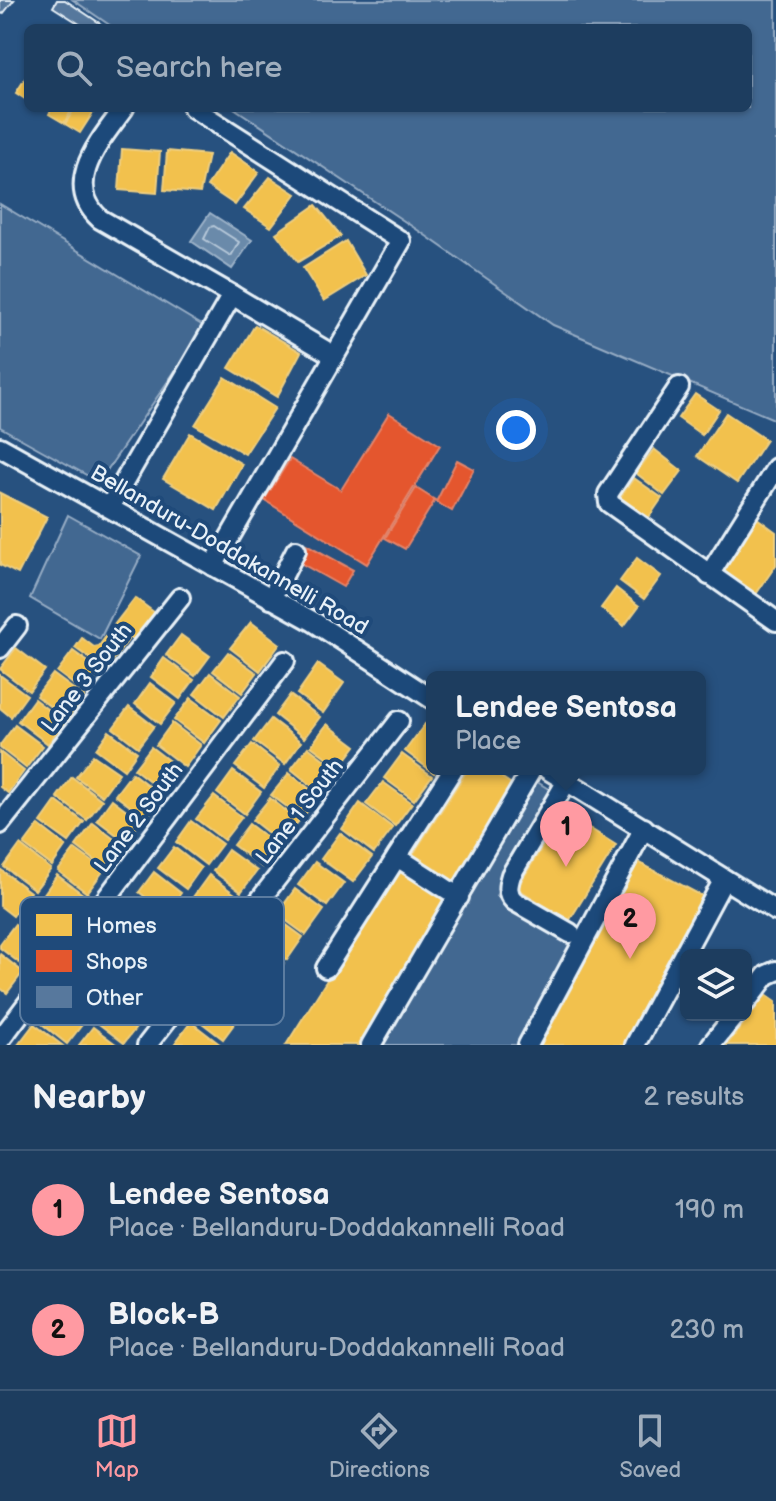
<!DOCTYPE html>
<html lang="en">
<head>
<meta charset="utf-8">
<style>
	body { margin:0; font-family:"Balsamiq Sans",sans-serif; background:#254465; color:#f1f3f6 }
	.controls { position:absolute; right:24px; bottom:24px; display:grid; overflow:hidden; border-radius:12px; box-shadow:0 2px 6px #0004 }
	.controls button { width:72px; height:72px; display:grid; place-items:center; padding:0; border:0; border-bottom:2px solid #3b5674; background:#1d3d5f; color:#f1f3f6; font:40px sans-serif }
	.you { position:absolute; left:516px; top:430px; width:28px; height:28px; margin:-20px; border:6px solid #fff; border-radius:50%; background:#1a73e8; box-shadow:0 0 0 12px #1a73e833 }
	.badge { display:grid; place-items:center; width:52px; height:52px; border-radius:50%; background:#ff9aa2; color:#111; font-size:26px; font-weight:700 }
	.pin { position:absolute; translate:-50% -66px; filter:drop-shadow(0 2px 4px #0008) }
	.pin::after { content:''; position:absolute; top:42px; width:28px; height:24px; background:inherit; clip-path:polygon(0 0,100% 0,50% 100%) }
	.popup { position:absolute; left:426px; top:671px; width:280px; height:104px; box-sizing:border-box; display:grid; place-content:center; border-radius:12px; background:#1d3d5f; filter:drop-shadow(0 2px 6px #0005); font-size:26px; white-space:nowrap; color:#a0aebd }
	.popup b { font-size:30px; color:#f1f3f6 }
	.popup::after { content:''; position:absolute; left:50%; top:100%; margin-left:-16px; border:16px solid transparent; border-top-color:#1d3d5f }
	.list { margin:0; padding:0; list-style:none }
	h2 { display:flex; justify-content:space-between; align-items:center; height:104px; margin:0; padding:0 32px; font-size:34px }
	h2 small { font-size:26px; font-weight:400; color:#a0aebd }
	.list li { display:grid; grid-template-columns:52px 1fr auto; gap:24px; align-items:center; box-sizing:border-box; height:120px; padding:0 32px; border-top:2px solid #3b5674 }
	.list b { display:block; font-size:30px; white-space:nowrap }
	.list p { margin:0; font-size:26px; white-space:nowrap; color:#a0aebd }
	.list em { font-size:26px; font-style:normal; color:#a0aebd }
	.icon { flex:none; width:44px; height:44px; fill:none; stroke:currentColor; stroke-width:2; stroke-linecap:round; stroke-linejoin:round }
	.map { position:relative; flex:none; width:776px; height:1045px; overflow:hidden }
	.search { position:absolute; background:#1d3d5f; box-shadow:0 2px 6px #0004; left:24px; right:24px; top:24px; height:88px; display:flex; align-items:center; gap:20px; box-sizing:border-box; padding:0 28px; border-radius:12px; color:#a0aebd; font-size:30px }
	.sheet { height:344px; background:#1d3d5f }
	nav { display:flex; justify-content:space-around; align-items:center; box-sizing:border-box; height:112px; border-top:2px solid #3b5674; background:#1d3d5f; font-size:22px; color:#a0aebd }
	nav a { display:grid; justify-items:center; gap:4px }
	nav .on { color:#ff9aa2 }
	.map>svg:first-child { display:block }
	.green { fill:#436891; stroke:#96acc4; stroke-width:2 }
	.water { fill:#6b8aaa; stroke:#9db3c9; stroke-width:2 }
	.homes { fill:#f2c14e; stroke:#efcf81; stroke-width:2 }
	.shops { fill:#e4572e; stroke:#e5856b; stroke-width:2 }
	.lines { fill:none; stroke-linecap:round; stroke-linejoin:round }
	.shore { stroke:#b6c8d9; stroke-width:2 }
	.building { fill:#57789d; stroke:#e8f1f8; stroke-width:2 }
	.minor-casing { stroke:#e8f1f8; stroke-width:24 }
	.minor { stroke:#1f4a7a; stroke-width:18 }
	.labels { text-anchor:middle; stroke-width:8; stroke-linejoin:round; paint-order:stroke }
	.street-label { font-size:22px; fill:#e8f1f8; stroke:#1f4a7a }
	.key { fill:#1f4a7a; stroke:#5b7ca0; stroke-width:2 }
	.key-label { font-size:22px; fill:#e8f1f8 }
</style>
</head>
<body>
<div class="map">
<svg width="776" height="1045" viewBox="0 0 776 1045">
	<rect width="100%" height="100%" fill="#27517f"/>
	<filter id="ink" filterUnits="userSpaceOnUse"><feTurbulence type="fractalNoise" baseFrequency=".0125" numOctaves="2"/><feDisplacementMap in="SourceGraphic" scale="16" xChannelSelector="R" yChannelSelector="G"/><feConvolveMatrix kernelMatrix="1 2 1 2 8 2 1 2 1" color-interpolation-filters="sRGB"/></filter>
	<g filter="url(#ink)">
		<!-- green -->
		<g class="green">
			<polygon points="73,0 776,0 776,420 553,325 422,233 234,108 748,108 748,28 114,28"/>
			<polygon points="0,204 205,327 99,482 0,427"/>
			<polygon points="68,515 141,556 100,639 30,598"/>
			<polygon points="534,780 555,793 496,896 573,942 518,1045 384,1045"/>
		</g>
		<!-- water -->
		<polygon class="water" points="210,213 252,240 232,269 191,241"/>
		<!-- homes -->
		<g class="homes">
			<polygon points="28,74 28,101 16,93"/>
			<polygon points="52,108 73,108 64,123 49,114"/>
			<polygon points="75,108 96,108 80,133 65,124"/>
			<polygon points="122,149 160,152 157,193 119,190"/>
			<polygon points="167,151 208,155 200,193 164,190"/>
			<polygon points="230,152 259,172 235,205 207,186"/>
			<polygon points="270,177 296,194 271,227 244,209"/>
			<polygon points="316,205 341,236 298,262 276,233"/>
			<polygon points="346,241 366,275 324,301 303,268"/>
			<polygon points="255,325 301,352 277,397 229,368"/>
			<polygon points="225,377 275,408 245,454 195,425"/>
			<polygon points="695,394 719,410 702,435 678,418"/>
			<polygon points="726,413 766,440 737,483 697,456"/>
			<polygon points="190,433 242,464 216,510 163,479"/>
			<polygon points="654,449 682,471 664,495 636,473"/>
			<polygon points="634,478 662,498 645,523 616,503"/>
			<polygon points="0,493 47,517 18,574 0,565"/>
			<polygon points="757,518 776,532 776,565 754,597 719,573"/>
			<polygon points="637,558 661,576 644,599 620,581"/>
			<polygon points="616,588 639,606 624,626 601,608"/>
			<polygon points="135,598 155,613 134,641 114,625"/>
			<polygon points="251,622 280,644 260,671 230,648"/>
			<polygon points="112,628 128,640 106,670 75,648 82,638 94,647 99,646"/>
			<polygon points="181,635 210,656 195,676 166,655"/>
			<polygon points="16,648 45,670 29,691 0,669"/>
			<polygon points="73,651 101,671 85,693 57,672"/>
			<polygon points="228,652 257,673 242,693 213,671"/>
			<polygon points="164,658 194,680 180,699 151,677"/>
			<polygon points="318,664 344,683 323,713 297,694"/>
			<polygon points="210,673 240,696 224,717 194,694"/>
			<polygon points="53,674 84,697 67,719 36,696"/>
			<polygon points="0,675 27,695 11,717 0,708"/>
			<polygon points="150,683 176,703 160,724 135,704"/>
			<polygon points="290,695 320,717 304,738 275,715"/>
			<polygon points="191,698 221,720 204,743 174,720"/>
			<polygon points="34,699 64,722 48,744 18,721"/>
			<polygon points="129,707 154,726 138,747 113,728"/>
			<polygon points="271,719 301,742 285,764 254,741"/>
			<polygon points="172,723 201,745 185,767 156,745"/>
			<polygon points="327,724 356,746 340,767 311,746"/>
			<polygon points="425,724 432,730 432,769 437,769 434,773 405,751"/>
			<polygon points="15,725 43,746 26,768 0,748 0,745"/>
			<polygon points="109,731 137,752 124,770 96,749"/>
			<polygon points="252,744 280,766 264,788 235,766"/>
			<polygon points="151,747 181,770 164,792 134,769"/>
			<polygon points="308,747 338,770 321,793 291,769"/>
			<polygon points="0,752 24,771 8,793 0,787"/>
			<polygon points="402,754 432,776 414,800 384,778"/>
			<polygon points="93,755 119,773 102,796 76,777"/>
			<polygon points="468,769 489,769 516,787 453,887 410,859"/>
			<polygon points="233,771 261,792 245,814 217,793"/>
			<polygon points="132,773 162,796 146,818 115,795"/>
			<polygon points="289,773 319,796 302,818 271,795"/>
			<polygon points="72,777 102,800 87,820 57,797"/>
			<polygon points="383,782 412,803 395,826 366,804"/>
			<polygon points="214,796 242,817 224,840 196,819"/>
			<polygon points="270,798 299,821 281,843 252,820"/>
			<polygon points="112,799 141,821 126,842 97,820"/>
			<polygon points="56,801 84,822 69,842 41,822"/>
			<polygon points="360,803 393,828 374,853 342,829"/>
			<polygon points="564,812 616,845 569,921 517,888"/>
			<polygon points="191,821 222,844 206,865 176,842"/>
			<polygon points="93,823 122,845 105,868 76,846"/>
			<polygon points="249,824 278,846 262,867 233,845"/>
			<polygon points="39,825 66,846 52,866 24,845"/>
			<polygon points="340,833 372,857 353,882 321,859"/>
			<polygon points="20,845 51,869 35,890 4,867"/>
			<polygon points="174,847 201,868 186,889 158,868"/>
			<polygon points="75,849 104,870 87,893 58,871"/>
			<polygon points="228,850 257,871 241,892 213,871"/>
			<polygon points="315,862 344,883 327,906 298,885"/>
			<polygon points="638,862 706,898 628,1045 541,1045"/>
			<polygon points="0,869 30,892 13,916 0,906"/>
			<polygon points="397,869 449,901 358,1045 286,1045"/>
			<polygon points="154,872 181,893 166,913 139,892"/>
			<polygon points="57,875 84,895 67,918 41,898"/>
			<polygon points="209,875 239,897 222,919 193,897"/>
			<polygon points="295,889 324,910 306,935 277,914"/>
			<polygon points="136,898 163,919 146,940 119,919"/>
			<polygon points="34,899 63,920 46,942 18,921"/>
			<polygon points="188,900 217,921 200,945 171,924"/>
			<polygon points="273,915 303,937 287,960 256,937"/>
			<polygon points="113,923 143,945 127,966 98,944"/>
			<polygon points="15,924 43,945 26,968 0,948 0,944"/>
			<polygon points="169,926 198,948 184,966 155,945"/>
			<polygon points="254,941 284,964 267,986 237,964"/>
			<polygon points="97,947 124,968 108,989 80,968"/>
			<polygon points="152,947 182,969 166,990 136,968"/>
			<polygon points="0,954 23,972 7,993 0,988"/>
			<polygon points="235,968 260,987 242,1010 218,992"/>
			<polygon points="75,972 102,993 85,1015 58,994"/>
			<polygon points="133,972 163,994 146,1016 117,994"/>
			<polygon points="211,994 240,1016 223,1039 193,1016"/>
			<polygon points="766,995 776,1002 776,1045 727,1045"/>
			<polygon points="113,997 143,1019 124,1043 95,1021"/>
			<polygon points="54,998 85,1021 67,1044 37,1020"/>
			<polygon points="191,1022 221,1045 175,1043"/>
			<polygon points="34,1024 62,1045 18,1045"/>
			<polygon points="93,1027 117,1045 79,1045"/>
		</g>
		<!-- shops -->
		<g class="shops">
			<polygon points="389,413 440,445 367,564 264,500 290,459 341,490"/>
			<polygon points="457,460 474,469 452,511 436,502"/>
			<polygon points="416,488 435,500 405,549 385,538"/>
			<polygon points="306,544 353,570 343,587 297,561"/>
		</g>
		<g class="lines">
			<!-- shore -->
			<polygon class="shore" points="214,226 239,242 231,256 204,239 210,227"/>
		</g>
		<!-- building -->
		<g class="building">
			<polygon points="0,0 14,0 3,14 0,12"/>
			<polygon points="57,0 65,0 107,28 86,28 53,7"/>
		</g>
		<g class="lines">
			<defs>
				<g id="minor">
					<polyline points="193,108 401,241 213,566"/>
					<polyline points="232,295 333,355"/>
					<polyline points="679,387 608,494 609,503 776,621"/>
					<polyline points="0,447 314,622 432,699"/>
					<path d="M110,506l122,-211 -132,-76c-39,-36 1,-79 24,-111"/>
					<polyline points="709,575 776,468"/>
					<polyline points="271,599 296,550"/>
					<polyline points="0,648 17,626"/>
					<polyline points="547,769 776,911"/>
					<path d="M567,781l-56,94c-3,10 -5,18 3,26l56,32"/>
					<polyline points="0,824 180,598"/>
					<polyline points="397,857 459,897"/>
					<polyline points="326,968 453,769"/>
					<polyline points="746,1002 767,975 776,971"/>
					<polyline points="0,1040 285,661"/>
					<polyline points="147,1045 399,721"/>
					<polyline points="371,1045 532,769"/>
					<polyline points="528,1045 644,828"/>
					<polyline points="635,1045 724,879"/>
					<polyline points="711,1045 735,1015"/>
				</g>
			</defs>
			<!-- minor casing -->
			<use href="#minor" class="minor-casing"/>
			<!-- minor -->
			<use href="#minor" class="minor"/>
		</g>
	</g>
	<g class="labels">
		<!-- street labels -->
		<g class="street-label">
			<text transform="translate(230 549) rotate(30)" y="8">Bellanduru-Doddakannelli Road</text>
			<text transform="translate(86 677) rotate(-52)" y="8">Lane 3 South</text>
			<text transform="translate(299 811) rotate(-52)" y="8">Lane 1 South</text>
			<text transform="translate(138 817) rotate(-53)" y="8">Lane 2 South</text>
		</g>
	</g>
	<!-- legend -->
	<rect x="20" y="897" width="264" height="128" rx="12" class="key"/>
	<rect x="36" y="914" width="36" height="22" fill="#f2c14e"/>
	<rect x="36" y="950" width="36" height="22" fill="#e4572e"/>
	<rect x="36" y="986" width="36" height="22" fill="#57789d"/>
	<g class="key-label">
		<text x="86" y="933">Homes</text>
		<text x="86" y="969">Shops</text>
		<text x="86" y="1005">Other</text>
	</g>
</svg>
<div class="controls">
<button><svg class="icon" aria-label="layers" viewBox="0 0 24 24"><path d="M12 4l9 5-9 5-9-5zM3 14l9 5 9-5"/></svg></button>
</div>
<div class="you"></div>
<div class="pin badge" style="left:566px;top:867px">1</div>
<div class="popup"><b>Lendee Sentosa</b>Place</div>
<div class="pin badge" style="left:630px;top:959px">2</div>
<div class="search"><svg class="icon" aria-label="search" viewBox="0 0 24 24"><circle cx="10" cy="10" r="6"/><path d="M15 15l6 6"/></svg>Search here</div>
</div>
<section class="sheet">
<h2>Nearby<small>2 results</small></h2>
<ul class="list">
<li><span class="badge">1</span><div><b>Lendee Sentosa</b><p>Place · Bellanduru-Doddakannelli Road</p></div><em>190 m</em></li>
<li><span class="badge">2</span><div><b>Block-B</b><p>Place · Bellanduru-Doddakannelli Road</p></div><em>230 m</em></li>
</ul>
</section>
<nav>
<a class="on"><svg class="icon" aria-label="map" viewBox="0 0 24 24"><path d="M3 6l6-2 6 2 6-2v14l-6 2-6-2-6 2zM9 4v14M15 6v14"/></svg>Map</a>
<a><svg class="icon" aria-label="directions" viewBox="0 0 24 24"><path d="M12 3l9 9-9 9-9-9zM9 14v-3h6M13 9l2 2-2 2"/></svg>Directions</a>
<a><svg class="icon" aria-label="saved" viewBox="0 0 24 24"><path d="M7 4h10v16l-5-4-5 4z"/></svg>Saved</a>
</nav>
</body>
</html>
